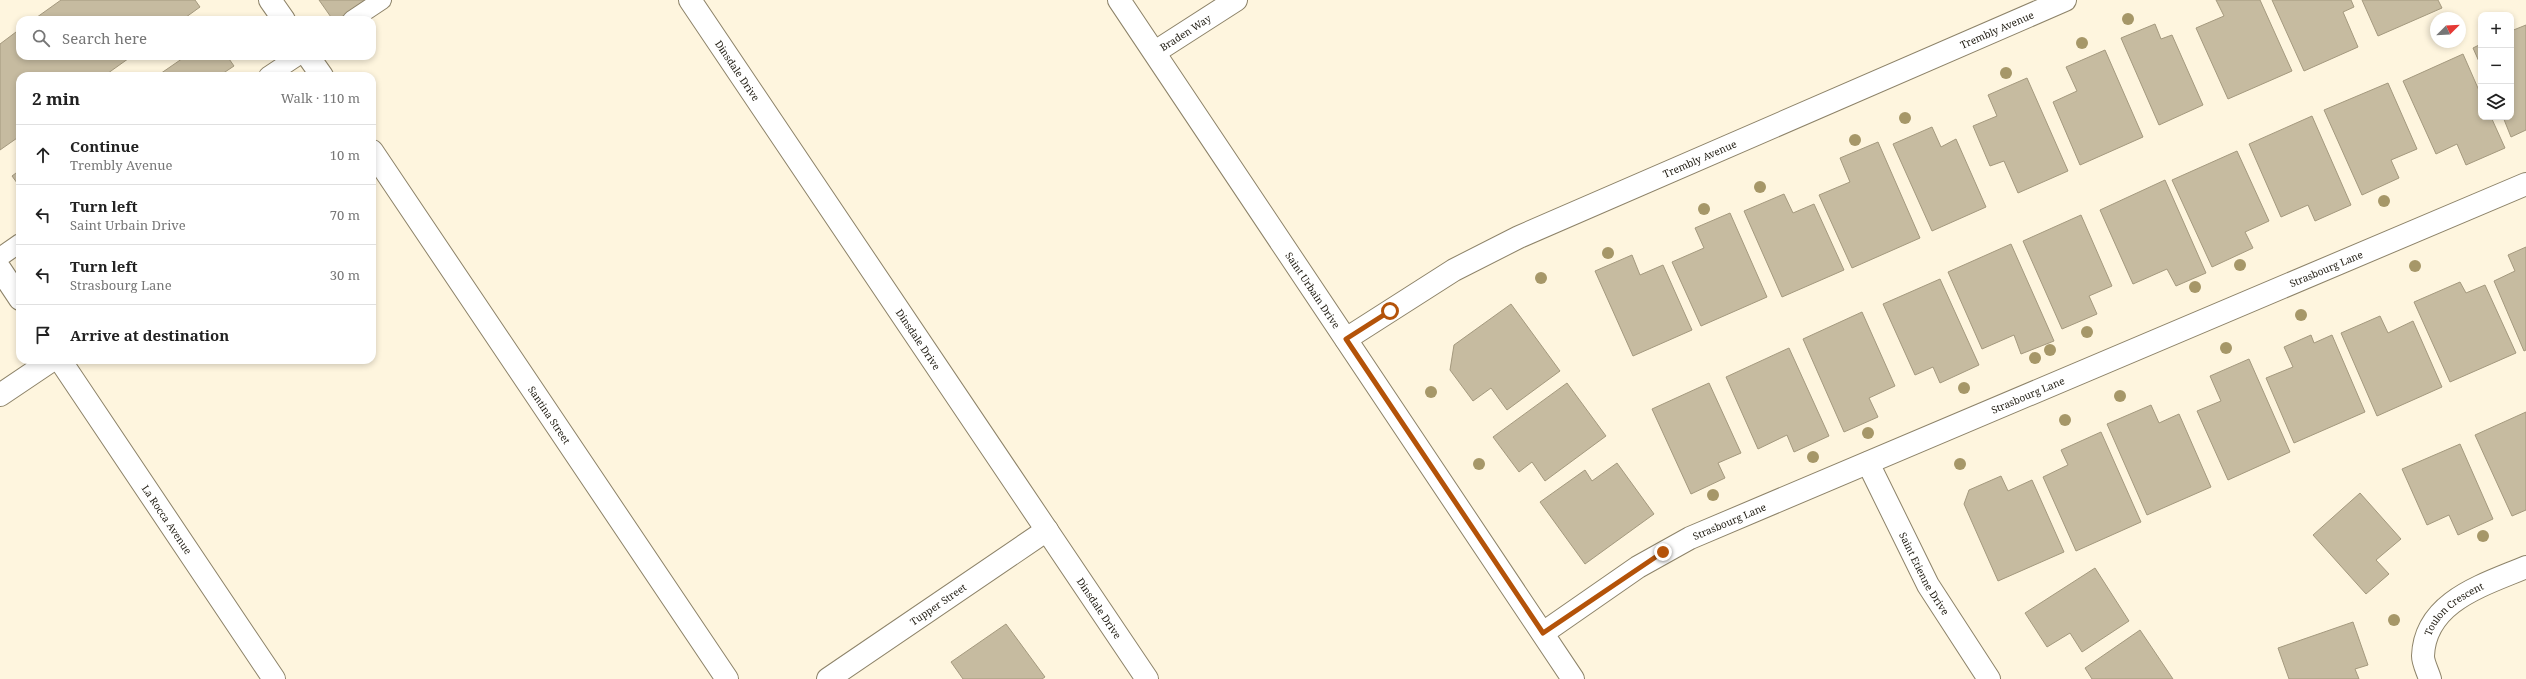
<!DOCTYPE html>
<html lang="en">
<head>
<meta charset="utf-8">
<style>
	body { margin:0; font-family:"Noto Serif",serif; background:#f6f6f6; color:#222 }
	.controls { position:absolute; right:12px; top:12px; display:grid; overflow:hidden; border-radius:8px; box-shadow:0 2px 6px #0003 }
	.controls button { width:36px; height:36px; display:grid; place-items:center; padding:0; border:0; border-bottom:1px solid #e0e0e0; background:#fff; color:#222; font:20px sans-serif }
	.compass { position:absolute; left:2430px; top:12px; width:36px; height:36px; border-radius:50%; background:#fff; box-shadow:0 2px 6px #0003; rotate:66deg }
	.stop { position:absolute; width:12px; height:12px; margin:-9px; border:3px solid #b45309; border-radius:50%; background:#fff }
	.stop.end { background:#b45309; border-color:#fff; box-shadow:0 1px 4px #0008 }
	.list { margin:0; padding:0; list-style:none }
	h2 { display:flex; justify-content:space-between; align-items:center; height:52px; margin:0; padding:0 16px; font-size:17px }
	h2 small { font-size:13px; font-weight:400; color:#767676 }
	.list li { display:grid; grid-template-columns:26px 1fr auto; gap:12px; align-items:center; box-sizing:border-box; height:60px; padding:0 16px; border-top:1px solid #e0e0e0 }
	.list b { display:block; font-size:15px; white-space:nowrap }
	.list p { margin:0; font-size:13px; white-space:nowrap; color:#767676 }
	.list em { font-size:13px; font-style:normal; color:#767676 }
	.icon { flex:none; width:22px; height:22px; fill:none; stroke:currentColor; stroke-width:2; stroke-linecap:round; stroke-linejoin:round }
	.map { position:relative; flex:none; width:2526px; height:679px; overflow:hidden }
	.search { position:absolute; background:#fff; box-shadow:0 2px 6px #0003; left:16px; top:16px; width:360px; height:44px; display:flex; align-items:center; gap:10px; box-sizing:border-box; padding:0 14px; border-radius:12px; color:#767676; font-size:15px }
	.panel { position:absolute; background:#fff; box-shadow:0 2px 6px #0003; left:16px; top:72px; width:360px; height:292px; border-radius:12px }
	.map>svg:first-child { display:block }
	.building { fill:#c6bba0; stroke:#a4997e }
	.lines { fill:none; stroke-linecap:round; stroke-linejoin:round }
	.lane-casing { stroke:#8d8369; stroke-width:20 }
	.street-casing { stroke:#8d8369; stroke-width:24 }
	.secondary-casing { stroke:#8d8369; stroke-width:24 }
	.lane { stroke:#fff; stroke-width:18 }
	.street { stroke:#fff; stroke-width:22 }
	.secondary { stroke:#fff; stroke-width:22 }
	.tree { fill:#a69768 }
	.route { stroke:#b45309; stroke-width:5 }
	.labels { text-anchor:middle; stroke-width:3; stroke-linejoin:round; paint-order:stroke }
	.street-label { font-size:10px; fill:#1f1b11; stroke:#fff }
</style>
</head>
<body>
<div class="map">
<svg width="2526" height="679" viewBox="0 0 2526 679">
	<rect width="100%" height="100%" fill="#fef5de"/>
	<!-- building -->
	<g class="building">
		<polygon points="61,0 195,0 200,7 182,20 33,20"/>
		<polygon points="319,0 366,0 337,20 333,20"/>
		<polygon points="2216,0 2260,0 2292,71 2228,99 2196,28 2224,16"/>
		<polygon points="2272,0 2351,0 2354,7 2343,12 2358,47 2304,71"/>
		<polygon points="2362,0 2438,0 2442,8 2378,36"/>
		<polygon points="2155,24 2161,39 2172,35 2203,105 2159,125 2121,38"/>
		<polygon points="2526,25 2526,130 2511,137 2503,117 2511,117 2511,31"/>
		<polygon points="20,29 20,56 132,56 104,76 20,76 20,136 0,150 0,44"/>
		<polygon points="2481,44 2481,66 2473,48"/>
		<polygon points="2105,50 2143,137 2080,165 2053,102 2077,91 2066,67"/>
		<polygon points="2463,54 2481,95 2481,117 2491,117 2505,148 2466,165 2457,144 2436,154 2403,81"/>
		<polygon points="186,56 227,56 234,66 219,76 157,76"/>
		<polygon points="2027,78 2068,171 2018,193 2004,161 1990,166 1973,126 1997,116 1988,95"/>
		<polygon points="2388,83 2417,149 2391,160 2399,178 2362,195 2324,110"/>
		<polygon points="2312,116 2351,205 2315,221 2308,205 2281,217 2249,144"/>
		<polygon points="1932,127 1941,147 1956,139 1986,207 1932,231 1893,144"/>
		<polygon points="1878,142 1920,238 1852,268 1819,195 1850,182 1840,158"/>
		<polygon points="2237,151 2269,221 2245,232 2253,248 2212,267 2172,180"/>
		<polygon points="20,170 20,187 12,176"/>
		<polygon points="2165,180 2206,273 2176,286 2167,269 2133,284 2100,210"/>
		<polygon points="1784,194 1793,213 1814,204 1844,270 1782,297 1744,211"/>
		<polygon points="1730,213 1767,297 1701,326 1672,262 1704,248 1695,228"/>
		<polygon points="2081,215 2112,286 2089,296 2097,314 2062,329 2023,241"/>
		<polygon points="2011,244 2054,341 2021,354 2014,335 1982,349 1948,272"/>
		<polygon points="2526,247 2526,350 2524,351 2494,281 2515,271 2508,255"/>
		<polygon points="1632,255 1640,275 1663,265 1692,330 1633,356 1595,271"/>
		<polygon points="1940,279 1979,365 1940,383 1933,367 1915,375 1883,304"/>
		<polygon points="2460,282 2466,293 2485,285 2516,353 2450,382 2414,302"/>
		<polygon points="1511,304 1560,371 1507,410 1491,388 1473,401 1450,370 1454,345"/>
		<polygon points="1862,312 1895,386 1869,398 1878,417 1844,432 1803,339"/>
		<polygon points="2380,316 2388,333 2413,321 2442,387 2377,416 2341,333"/>
		<polygon points="2311,335 2314,343 2332,335 2365,412 2294,443 2266,378 2293,367 2284,347"/>
		<polygon points="1789,348 1829,436 1794,452 1787,435 1758,449 1726,377"/>
		<polygon points="2249,359 2290,452 2228,480 2197,411 2221,401 2210,376"/>
		<polygon points="1567,383 1606,436 1545,481 1532,462 1519,472 1493,437"/>
		<polygon points="1709,383 1741,453 1718,463 1725,478 1691,494 1652,409"/>
		<polygon points="2151,405 2159,423 2179,414 2211,487 2147,515 2107,424"/>
		<polygon points="2526,412 2526,510 2512,516 2475,435"/>
		<polygon points="2101,432 2141,522 2076,551 2043,477 2068,465 2061,450"/>
		<polygon points="2460,444 2493,519 2458,535 2449,515 2427,525 2402,469"/>
		<polygon points="1617,463 1654,514 1585,564 1540,502 1585,470 1592,481"/>
		<polygon points="2001,476 2008,491 2032,480 2064,552 1998,581 1964,504 1969,490"/>
		<polygon points="2360,493 2401,539 2376,560 2389,574 2366,594 2313,535"/>
		<polygon points="2095,568 2129,621 2082,652 2070,633 2047,647 2025,613"/>
		<polygon points="2353,622 2368,665 2355,669 2359,679 2289,679 2278,648"/>
		<polygon points="1006,624 1045,677 1042,679 963,679 951,662"/>
		<polygon points="2140,630 2173,679 2092,679 2085,668"/>
	</g>
	<g class="lines">
		<defs>
			<g id="lane">
				<polyline points="352,20 382,0"/>
				<polyline points="268,76 298,56"/>
				<polyline points="0,257 20,243"/>
			</g>
			<g id="street">
				<polyline points="270,0 284,20"/>
				<path id="s1" d="M690,0l457,679"/>
				<path id="s2" d="M1119,0l454,679"/>
				<path id="s3" d="M1155,52l81,-52"/>
				<polyline points="308,56 322,76"/>
				<path id="s4" d="M372,151l355,528"/>
				<path id="s5" d="M1346,339l108,-69 65,-33 546,-237"/>
				<polyline points="0,395 52,360"/>
				<path id="s6" d="M1868,463l60,122 61,94"/>
				<path id="s7" d="M1543,633l95,-66 52,-29 836,-354"/>
				<path id="s8" d="M828,679l219,-149"/>
				<path id="s9" d="M2430,679c-2,-7 -7,-16 -7,-23 2,-55 61,-71 103,-89"/>
			</g>
			<g id="secondary">
				<polyline points="0,269 20,299"/>
				<path id="s10" d="M60,360l214,319"/>
			</g>
		</defs>
		<!-- lane casing -->
		<use href="#lane" class="lane-casing"/>
		<!-- street casing -->
		<use href="#street" class="street-casing"/>
		<!-- secondary casing -->
		<use href="#secondary" class="secondary-casing"/>
		<!-- lane -->
		<use href="#lane" class="lane"/>
		<!-- street -->
		<use href="#street" class="street"/>
		<!-- secondary -->
		<use href="#secondary" class="secondary"/>
	</g>
	<!-- trees -->
	<g class="tree">
		<circle cx="2128" cy="19" r="6"/>
		<circle cx="2082" cy="43" r="6"/>
		<circle cx="2006" cy="73" r="6"/>
		<circle cx="1905" cy="118" r="6"/>
		<circle cx="1855" cy="140" r="6"/>
		<circle cx="1760" cy="187" r="6"/>
		<circle cx="2384" cy="201" r="6"/>
		<circle cx="1704" cy="209" r="6"/>
		<circle cx="1608" cy="253" r="6"/>
		<circle cx="2240" cy="265" r="6"/>
		<circle cx="2415" cy="266" r="6"/>
		<circle cx="1541" cy="278" r="6"/>
		<circle cx="2195" cy="287" r="6"/>
		<circle cx="2301" cy="315" r="6"/>
		<circle cx="2087" cy="332" r="6"/>
		<circle cx="2226" cy="348" r="6"/>
		<circle cx="2050" cy="350" r="6"/>
		<circle cx="2035" cy="358" r="6"/>
		<circle cx="1964" cy="388" r="6"/>
		<circle cx="1431" cy="392" r="6"/>
		<circle cx="2120" cy="396" r="6"/>
		<circle cx="2065" cy="420" r="6"/>
		<circle cx="1868" cy="433" r="6"/>
		<circle cx="1813" cy="457" r="6"/>
		<circle cx="1479" cy="464" r="6"/>
		<circle cx="1960" cy="464" r="6"/>
		<circle cx="1713" cy="495" r="6"/>
		<circle cx="2483" cy="536" r="6"/>
		<circle cx="2394" cy="620" r="6"/>
	</g>
	<g class="lines">
		<!-- route -->
		<polyline class="route" points="1390,311 1346,339 1543,633 1663,552"/>
	</g>
	<g class="labels">
		<!-- street labels -->
		<g class="street-label">
			<text dy="4" stroke="none"><textPath href="#s5" startOffset="722">Trembly Avenue</textPath></text>
			<text dy="4" stroke="none"><textPath href="#s3" startOffset="36">Braden Way</textPath></text>
			<text dy="4" stroke="none"><textPath href="#s1" startOffset="85">Dinsdale Drive</textPath></text>
			<text dy="4" stroke="none"><textPath href="#s5" startOffset="398">Trembly Avenue</textPath></text>
			<text dy="4" stroke="none"><textPath href="#s7" startOffset="866">Strasbourg Lane</textPath></text>
			<text dy="4" stroke="none"><textPath href="#s2" startOffset="349">Saint Urbain Drive</textPath></text>
			<text dy="4" stroke="none"><textPath href="#s1" startOffset="409">Dinsdale Drive</textPath></text>
			<text dy="4" stroke="none"><textPath href="#s7" startOffset="542">Strasbourg Lane</textPath></text>
			<text dy="4" stroke="none"><textPath href="#s4" startOffset="318">Santina Street</textPath></text>
			<text dy="4" stroke="none"><textPath href="#s10" startOffset="192">La Rocca Avenue</textPath></text>
			<text dy="4" stroke="none"><textPath href="#s7" startOffset="218">Strasbourg Lane</textPath></text>
			<text dy="4" stroke="none"><textPath href="#s6" startOffset="124">Saint Etienne Drive</textPath></text>
			<text dy="4" stroke="none"><textPath href="#s8" startOffset="133">Tupper Street</textPath></text>
			<text dy="4" stroke="none"><textPath href="#s1" startOffset="733">Dinsdale Drive</textPath></text>
			<text dy="4" stroke="none"><textPath href="#s9" startOffset="84">Toulon Crescent</textPath></text>
		</g>
	</g>
</svg>
<div class="controls">
<button>+</button>
<button>−</button>
<button><svg class="icon" aria-label="layers" viewBox="0 0 24 24"><path d="M12 4l9 5-9 5-9-5zM3 14l9 5 9-5"/></svg></button>
</div>
<svg class="compass" viewBox="-18 -18 36 36"><path d="M0-13l5 13h-10z" fill="#e53935"/><path d="M0 13l5-13h-10z" fill="#767676"/></svg>
<div class="stop" style="left:1390px;top:311px"></div>
<div class="stop end" style="left:1663px;top:552px"></div>
<div class="search"><svg class="icon" aria-label="search" viewBox="0 0 24 24"><circle cx="10" cy="10" r="6"/><path d="M15 15l6 6"/></svg>Search here</div>
<section class="panel">
<h2>2 min<small>Walk · 110 m</small></h2>
<ul class="list">
<li><svg class="icon" aria-label="ahead" viewBox="0 0 24 24"><path d="M12 20V5M6 11l6-6 6 6"/></svg><div><b>Continue</b><p>Trembly Avenue</p></div><em>10 m</em></li>
<li><svg class="icon" aria-label="left" viewBox="0 0 24 24"><path d="M17 20v-9H6M10 6l-5 5 5 5"/></svg><div><b>Turn left</b><p>Saint Urbain Drive</p></div><em>70 m</em></li>
<li><svg class="icon" aria-label="left" viewBox="0 0 24 24"><path d="M17 20v-9H6M10 6l-5 5 5 5"/></svg><div><b>Turn left</b><p>Strasbourg Lane</p></div><em>30 m</em></li>
<li><svg class="icon" aria-label="arrive" viewBox="0 0 24 24"><path d="M6 21V4h12l-3 4 3 4H6"/></svg><div><b>Arrive at destination</b></div></li>
</ul>
</section>
</div>
</body>
</html>
